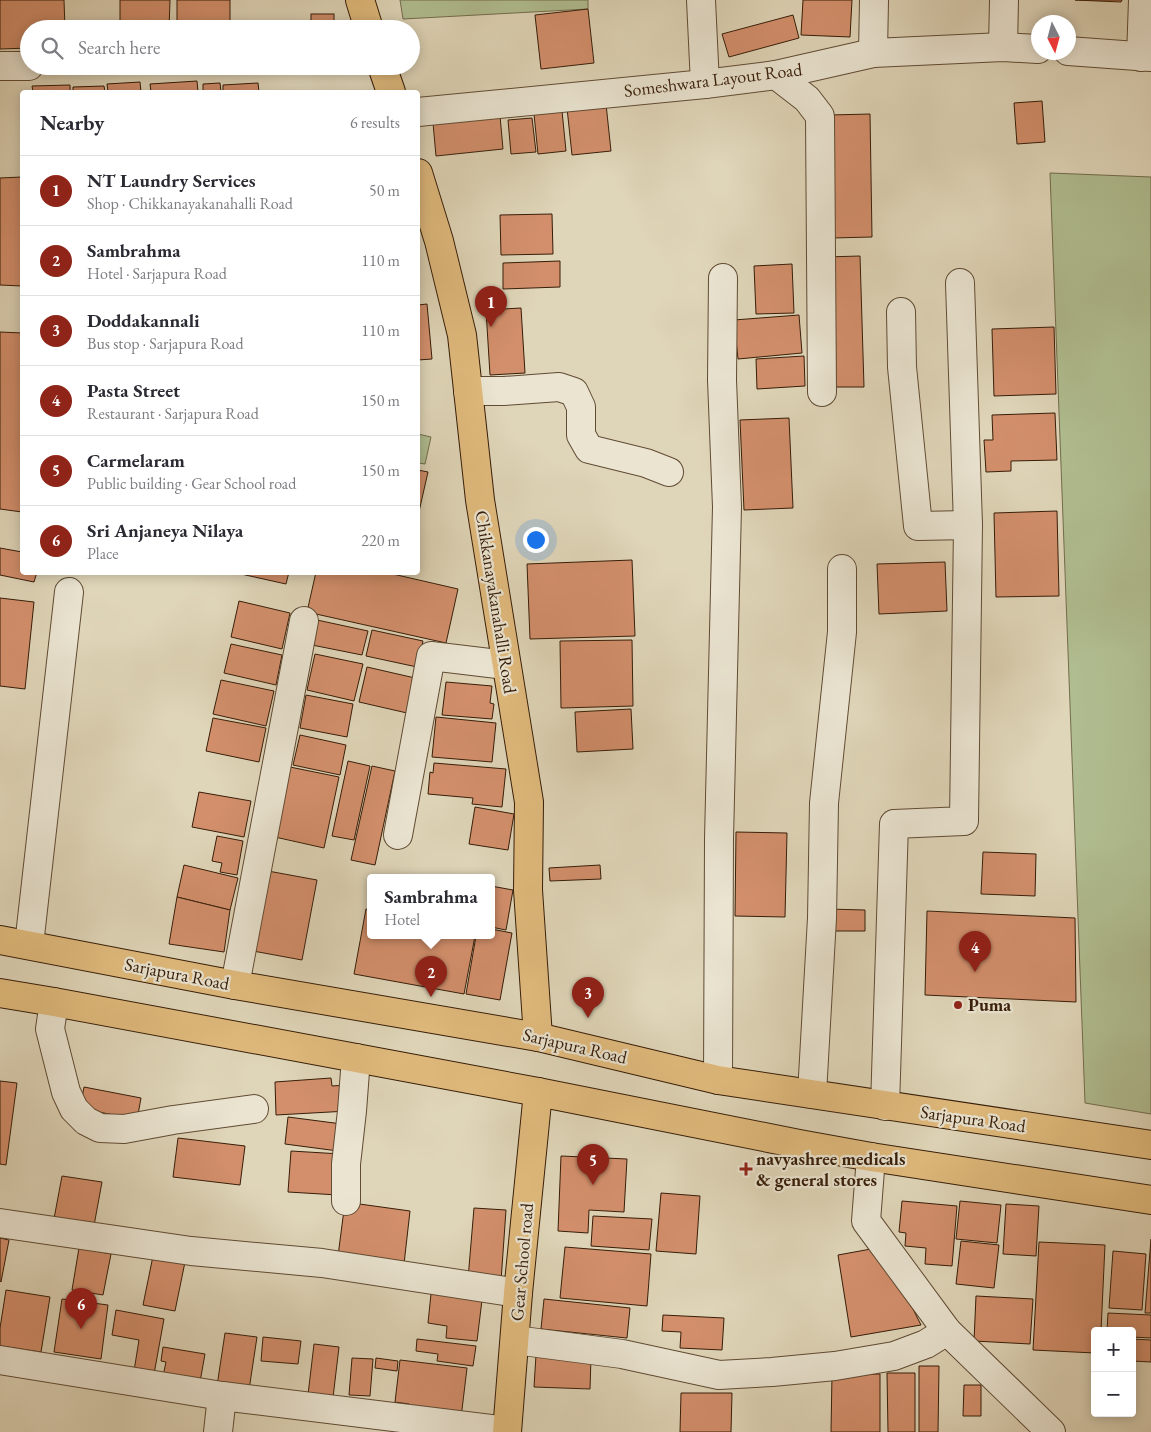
<!DOCTYPE html>
<html lang="en">
<head>
<meta charset="utf-8">
<style>
	body { margin:0; font-family:"EB Garamond",serif; background:#f2f2f3; color:#2b2b33 }
	.controls { position:absolute; right:15px; bottom:15px; display:grid; overflow:hidden; border-radius:5px; box-shadow:0 2px 12px #0003 }
	.controls button { width:45px; height:45px; display:grid; place-items:center; padding:0; border:0; border-bottom:1px solid #e1e1e2; background:#fff; color:#2b2b33; font:25px sans-serif }
	.compass { position:absolute; left:1031px; top:15px; width:45px; height:45px; border-radius:50%; background:#fff; box-shadow:0 2px 12px #0003; rotate:174deg }
	.you { position:absolute; left:535px; top:539px; width:18px; height:18px; margin:-12px; border:4px solid #fff; border-radius:50%; background:#1a73e8; box-shadow:0 0 0 8px #1a73e833 }
	.badge { display:grid; place-items:center; width:32px; height:32px; border-radius:50%; background:#8f2418; color:#fff; font-size:16px; font-weight:700 }
	.pin { position:absolute; translate:-50% -41px; filter:drop-shadow(0 1px 2px #0008) }
	.pin::after { content:''; position:absolute; top:26px; width:18px; height:15px; background:inherit; clip-path:polygon(0 0,100% 0,50% 100%) }
	.popup { position:absolute; left:367px; top:874px; width:128px; height:65px; box-sizing:border-box; display:grid; place-content:center; border-radius:5px; background:#fff; filter:drop-shadow(0 1px 4px #0005); font-size:16px; white-space:nowrap; color:#7c7c81 }
	.popup b { font-size:19px; color:#2b2b33 }
	.popup::after { content:''; position:absolute; left:50%; top:100%; margin-left:-10px; border:10px solid transparent; border-top-color:#fff }
	.list { margin:0; padding:0; list-style:none }
	h2 { display:flex; justify-content:space-between; align-items:center; height:65px; margin:0; padding:0 20px; font-size:21px }
	h2 small { font-size:16px; font-weight:400; color:#7c7c81 }
	.list li { display:grid; grid-template-columns:32px 1fr auto; gap:15px; align-items:center; box-sizing:border-box; height:70px; padding:0 20px; border-top:1px solid #e1e1e2 }
	.list b { display:block; font-size:19px; white-space:nowrap }
	.list p { margin:0; font-size:16px; white-space:nowrap; color:#7c7c81 }
	.list em { font-size:16px; font-style:normal; color:#7c7c81 }
	.icon { flex:none; width:28px; height:28px; fill:none; stroke:currentColor; stroke-width:2; stroke-linecap:round; stroke-linejoin:round }
	.map { position:relative; flex:none; width:1151px; height:1432px; overflow:hidden }
	.search { position:absolute; background:#fff; box-shadow:0 2px 12px #0003; left:20px; top:20px; width:400px; height:55px; display:flex; align-items:center; gap:12px; box-sizing:border-box; padding:0 18px; border-radius:28px; color:#7c7c81; font-size:19px }
	.panel { position:absolute; background:#fff; box-shadow:0 2px 12px #0003; left:20px; top:90px; width:400px; height:485px; border-radius:5px }
	.map>svg:first-child { display:block }
	.green { fill:#b0bd90; stroke:#736d4c }
	.building { fill:#d38f6c; stroke:#361d08 }
	.lines { fill:none; stroke-linecap:round; stroke-linejoin:round }
	.minor-casing { stroke:#604b34; stroke-width:30 }
	.major-casing { stroke:#361d08; stroke-width:30 }
	.minor { stroke:#eae4d1; stroke-width:28 }
	.major { stroke:#e0ba7c; stroke-width:28 }
	.poi-dot { fill:#8f2418; stroke:#eae4d1; stroke-width:2 }
	.labels { text-anchor:middle; stroke-width:4.5; stroke-linejoin:round; paint-order:stroke }
	.street-label { font-size:18px; fill:#361d08; stroke:#eae4d1 }
	.poi-label { font-size:18px; font-weight:bold; fill:#361d08; stroke:#eae4d1; text-anchor:start }
</style>
</head>
<body>
<div class="map">
<svg width="1151" height="1432" viewBox="0 0 1151 1432">
	<rect width="100%" height="100%" fill="#dfd5b8"/>
	<filter id="stains"><feTurbulence type="fractalNoise" baseFrequency=".004" numOctaves="4"/><feColorMatrix values="0 0 0 0 .2 0 0 0 0 .09 0 0 0 0 .02 0 0 0 .5 -.17"/></filter>
	<radialGradient id="worn" r=".72"><stop offset=".6" stop-color="#630" stop-opacity="0"/><stop offset="1" stop-color="#630" stop-opacity=".3"/></radialGradient>
	<!-- green -->
	<g class="green">
		<polygon points="400,0 588,0 588,9 403,19"/>
		<polygon points="1050,173 1151,177 1151,1114 1085,1103"/>
		<polygon points="418,434 431,437 425,464 418,463"/>
	</g>
	<!-- building -->
	<g class="building">
		<polygon points="0,0 64,0 65,29 29,29 29,48 0,49"/>
		<polygon points="120,0 170,0 169,29 120,29"/>
		<rect x="177" y="0" width="53" height="29"/>
		<polygon points="803,0 852,0 850,37 801,35"/>
		<polygon points="1075,0 1122,0 1121,2"/>
		<polygon points="588,9 594,63 541,69 535,15"/>
		<rect x="311" y="14" width="23" height="15"/>
		<polygon points="793,15 799,38 729,57 722,34"/>
		<polygon points="197,81 198,92 151,92 150,84"/>
		<polygon points="140,82 141,92 108,92 107,84"/>
		<polygon points="220,83 221,92 203,92 203,84"/>
		<polygon points="258,83 259,92 223,92 223,85"/>
		<polygon points="70,85 70,92 33,92 32,86"/>
		<polygon points="104,86 105,92 73,92 73,87"/>
		<polygon points="1042,101 1045,142 1017,144 1014,103"/>
		<polygon points="606,104 611,151 572,155 567,108"/>
		<polygon points="562,111 566,151 538,154 534,114"/>
		<polygon points="870,114 872,237 832,238 830,115"/>
		<polygon points="500,116 503,149 436,156 433,123"/>
		<polygon points="532,118 536,152 511,154 508,120"/>
		<polygon points="22,177 22,286 0,285 0,178"/>
		<polygon points="552,214 553,254 501,255 500,215"/>
		<polygon points="860,256 864,387 828,387 825,257"/>
		<polygon points="560,261 560,287 503,289 503,263"/>
		<polygon points="792,264 794,313 756,314 754,266"/>
		<polygon points="427,304 432,359 418,360 418,305"/>
		<polygon points="521,308 525,373 490,375 486,310"/>
		<polygon points="799,315 802,353 738,359 734,320"/>
		<polygon points="1054,327 1056,394 994,396 992,329"/>
		<polygon points="0,332 22,333 22,512 0,509"/>
		<polygon points="804,356 805,386 757,389 756,359"/>
		<polygon points="1055,413 1057,460 1011,461 1011,471 986,472 984,440 993,440 992,415"/>
		<polygon points="789,418 793,508 744,510 740,420"/>
		<polygon points="418,470 428,472 418,516"/>
		<polygon points="1057,511 1059,596 996,597 994,513"/>
		<polygon points="0,548 22,552 22,572 37,572 34,582 0,575"/>
		<polygon points="632,560 635,636 530,639 527,564"/>
		<polygon points="945,562 947,611 879,614 877,564"/>
		<polygon points="232,572 289,572 286,584"/>
		<polygon points="316,572 384,572 458,589 446,643 307,612"/>
		<polygon points="0,598 34,602 25,689 0,686"/>
		<polygon points="239,601 290,613 282,649 231,637"/>
		<polygon points="317,620 368,631 362,655 312,645"/>
		<polygon points="372,630 423,641 417,667 366,656"/>
		<polygon points="632,640 633,706 561,708 560,641"/>
		<polygon points="231,644 282,655 276,685 224,673"/>
		<polygon points="315,654 363,664 354,701 307,690"/>
		<polygon points="367,667 415,678 407,713 359,702"/>
		<polygon points="221,680 274,691 266,726 213,714"/>
		<polygon points="446,682 492,686 490,703 494,704 492,719 442,715"/>
		<polygon points="306,695 353,704 347,737 300,728"/>
		<polygon points="631,709 633,749 577,752 575,712"/>
		<polygon points="436,717 496,723 492,762 432,757"/>
		<polygon points="213,718 266,728 259,762 206,751"/>
		<polygon points="300,735 346,745 340,775 293,765"/>
		<polygon points="348,761 370,766 354,840 332,836"/>
		<polygon points="434,763 506,769 502,807 472,804 473,798 428,794 430,772 433,773"/>
		<polygon points="372,766 395,771 375,865 351,860"/>
		<polygon points="290,767 339,777 324,848 275,837"/>
		<polygon points="199,792 251,801 244,837 192,827"/>
		<polygon points="475,807 514,814 508,850 469,844"/>
		<polygon points="736,832 787,833 785,917 735,916"/>
		<polygon points="217,836 243,841 237,875 220,872 222,863 212,861"/>
		<polygon points="983,852 1036,854 1035,896 981,894"/>
		<polygon points="184,865 238,878 230,910 177,897"/>
		<polygon points="600,865 601,879 550,881 549,868"/>
		<polygon points="268,871 317,880 302,960 253,951"/>
		<polygon points="491,886 513,890 506,930 491,927"/>
		<polygon points="177,897 230,910 224,952 169,944"/>
		<polygon points="366,909 371,910 371,936 475,936 464,994 354,974"/>
		<polygon points="827,909 865,910 865,931 827,931"/>
		<polygon points="927,911 1075,918 1076,1002 925,995"/>
		<polygon points="491,929 512,933 500,1000 466,994 476,936 491,936"/>
		<polygon points="331,1078 332,1086 347,1085 348,1111 276,1115 275,1082"/>
		<polygon points="0,1081 17,1083 6,1165 0,1164"/>
		<polygon points="84,1087 141,1098 137,1120 80,1108"/>
		<polygon points="288,1117 342,1124 338,1151 285,1144"/>
		<polygon points="178,1138 245,1146 240,1185 173,1177"/>
		<polygon points="291,1151 341,1154 338,1195 288,1192"/>
		<polygon points="561,1156 627,1159 624,1212 589,1210 588,1233 558,1231"/>
		<polygon points="62,1176 102,1182 93,1231 53,1224"/>
		<polygon points="661,1193 700,1196 696,1254 656,1251"/>
		<polygon points="902,1201 957,1206 952,1266 925,1264 926,1248 905,1246 906,1233 899,1232"/>
		<polygon points="960,1201 1001,1205 997,1243 956,1239"/>
		<polygon points="345,1202 410,1211 404,1264 338,1256"/>
		<polygon points="1006,1204 1039,1206 1036,1256 1003,1254"/>
		<polygon points="474,1208 506,1210 501,1281 468,1279"/>
		<polygon points="593,1216 652,1219 649,1250 591,1246"/>
		<polygon points="0,1238 9,1240 1,1282 0,1281"/>
		<polygon points="1151,1239 1151,1313 1145,1313"/>
		<polygon points="961,1241 999,1245 994,1288 956,1284"/>
		<polygon points="1039,1242 1105,1245 1101,1331 1095,1331 1095,1353 1033,1350"/>
		<polygon points="565,1247 651,1254 647,1306 560,1298"/>
		<polygon points="79,1248 111,1254 103,1295 72,1290"/>
		<polygon points="871,1249 899,1281 921,1325 851,1337 838,1255"/>
		<polygon points="1113,1251 1146,1254 1142,1310 1109,1308"/>
		<polygon points="153,1256 185,1262 175,1311 143,1305"/>
		<polygon points="6,1290 50,1297 41,1352 0,1346 0,1328"/>
		<polygon points="431,1294 482,1300 477,1341 446,1338 447,1326 428,1323"/>
		<polygon points="976,1296 1033,1299 1030,1344 974,1341"/>
		<polygon points="62,1299 108,1305 101,1359 54,1352"/>
		<polygon points="544,1299 630,1308 627,1338 541,1329"/>
		<polygon points="116,1310 164,1319 154,1374 134,1371 139,1340 112,1335"/>
		<polygon points="1108,1313 1151,1315 1151,1338 1132,1337 1132,1331 1107,1331"/>
		<polygon points="663,1315 724,1318 722,1350 680,1348 681,1332 662,1331"/>
		<polygon points="225,1333 257,1337 249,1390 217,1386"/>
		<polygon points="263,1337 301,1341 298,1364 261,1361"/>
		<polygon points="417,1339 476,1346 473,1366 437,1361 438,1354 416,1351"/>
		<polygon points="1132,1339 1151,1340 1151,1362 1132,1361"/>
		<polygon points="314,1344 339,1347 332,1406 307,1403"/>
		<polygon points="163,1347 205,1354 200,1382 163,1376 166,1362 161,1361"/>
		<polygon points="536,1355 591,1357 590,1389 534,1387"/>
		<polygon points="352,1358 373,1359 370,1396 349,1395"/>
		<polygon points="376,1358 398,1361 397,1371 375,1368"/>
		<polygon points="400,1360 467,1368 461,1418 407,1411 409,1404 395,1402"/>
		<polygon points="919,1366 939,1366 938,1432 919,1432"/>
		<polygon points="887,1373 915,1373 915,1432 888,1432"/>
		<polygon points="832,1374 880,1374 880,1432 831,1432"/>
		<polygon points="964,1385 981,1385 981,1416 963,1416"/>
		<polygon points="681,1393 732,1393 731,1432 680,1432"/>
	</g>
	<g class="lines">
		<defs>
			<g id="minor">
				<polyline points="701,0 705,84"/>
				<polyline points="1003,47 1004,0"/>
				<polyline points="1068,51 1151,57"/>
				<polyline points="873,53 874,0"/>
				<polyline points="1141,57 1143,0"/>
				<polyline points="0,66 29,66"/>
				<polyline points="776,75 807,99 820,116 822,392"/>
				<polyline points="418,112 705,84 776,75 873,53 1003,47 1038,49"/>
				<polyline points="901,312 902,367 918,526 968,525"/>
				<polyline points="468,391 504,391 559,387 574,392 581,407 581,435 589,449 646,463 669,472"/>
				<polyline points="398,835 431,656 506,665"/>
				<polyline points="29,945 69,592"/>
				<polyline points="235,985 304,621"/>
				<polyline points="54,1002 50,1029 66,1092 74,1109 86,1121 100,1128 124,1129 173,1120 254,1109"/>
				<polyline points="718,1080 719,839 727,507 722,380 723,278"/>
				<polyline points="812,1094 822,918 824,803 842,632 842,569"/>
				<polyline points="885,1106 894,824 964,821 968,525 960,283"/>
				<polyline points="871,1157 866,1221 947,1331 1051,1432"/>
				<polyline points="346,1201 346,1164 352,1111 356,1058"/>
				<polyline points="0,1223 191,1251 322,1263 518,1293"/>
				<polyline points="515,1340 622,1354 719,1375 772,1372 835,1366 894,1356 926,1344 947,1331"/>
				<polyline points="0,1360 222,1396 507,1431"/>
				<polyline points="218,1432 222,1396"/>
			</g>
			<g id="major">
				<polyline points="360,0 369,29"/>
				<polyline points="382,66 391,92"/>
				<polyline points="418,173 439,241 462,335 480,500 529,802 528,890 538,1037"/>
				<polyline points="0,940 235,985 538,1037 718,1080 1151,1145"/>
				<polyline points="0,993 54,1002 356,1058 538,1092 799,1144 871,1157 1151,1200"/>
				<polyline points="507,1432 518,1293 538,1092"/>
			</g>
		</defs>
		<!-- minor casing -->
		<use href="#minor" class="minor-casing"/>
		<!-- major casing -->
		<use href="#major" class="major-casing"/>
		<!-- minor -->
		<use href="#minor" class="minor"/>
		<!-- major -->
		<use href="#major" class="major"/>
	</g>
	<!-- markers -->
	<g class="poi-dot">
		<circle cx="958" cy="1005" r="5"/>
		<path d="M743.5 1161.5h5v5h5v5h-5v5h-5v-5h-5v-5h5z"/>
	</g>
	<g class="labels">
		<!-- street labels -->
		<g class="street-label">
			<text transform="translate(713 80) rotate(-7)" y="6">Someshwara Layout Road</text>
			<text transform="translate(496 602) rotate(81)" y="6">Chikkanayakanahalli Road</text>
			<text transform="translate(177 974) rotate(11)" y="6">Sarjapura Road</text>
			<text transform="translate(575 1046) rotate(13)" y="6">Sarjapura Road</text>
			<text transform="translate(973 1119) rotate(8)" y="6">Sarjapura Road</text>
			<text transform="translate(522 1262) rotate(-85)" y="6">Gear School road</text>
		</g>
		<!-- poi labels -->
		<g class="poi-label">
			<text x="968" y="1011">Puma</text>
			<text x="756" y="1165">navyashree medicals<tspan x="756" dy="21">&amp; general stores</tspan></text>
		</g>
	</g>
	<rect width="100%" height="100%" filter="url(#stains)"/>
	<rect width="100%" height="100%" fill="url(#worn)"/>
</svg>
<div class="controls">
<button>+</button>
<button>−</button>
</div>
<svg class="compass" viewBox="-18 -18 36 36"><path d="M0-13l5 13h-10z" fill="#e53935"/><path d="M0 13l5-13h-10z" fill="#7c7c81"/></svg>
<div class="you"></div>
<div class="pin badge" style="left:491px;top:327px">1</div>
<div class="pin badge" style="left:431px;top:997px">2</div>
<div class="popup"><b>Sambrahma</b>Hotel</div>
<div class="pin badge" style="left:588px;top:1018px">3</div>
<div class="pin badge" style="left:975px;top:972px">4</div>
<div class="pin badge" style="left:593px;top:1185px">5</div>
<div class="pin badge" style="left:81px;top:1329px">6</div>
<div class="search"><svg class="icon" aria-label="search" viewBox="0 0 24 24"><circle cx="10" cy="10" r="6"/><path d="M15 15l6 6"/></svg>Search here</div>
<section class="panel">
<h2>Nearby<small>6 results</small></h2>
<ul class="list">
<li><span class="badge">1</span><div><b>NT Laundry Services</b><p>Shop · Chikkanayakanahalli Road</p></div><em>50 m</em></li>
<li><span class="badge">2</span><div><b>Sambrahma</b><p>Hotel · Sarjapura Road</p></div><em>110 m</em></li>
<li><span class="badge">3</span><div><b>Doddakannali</b><p>Bus stop · Sarjapura Road</p></div><em>110 m</em></li>
<li><span class="badge">4</span><div><b>Pasta Street</b><p>Restaurant · Sarjapura Road</p></div><em>150 m</em></li>
<li><span class="badge">5</span><div><b>Carmelaram</b><p>Public building · Gear School road</p></div><em>150 m</em></li>
<li><span class="badge">6</span><div><b>Sri Anjaneya Nilaya</b><p>Place</p></div><em>220 m</em></li>
</ul>
</section>
</div>
</body>
</html>
